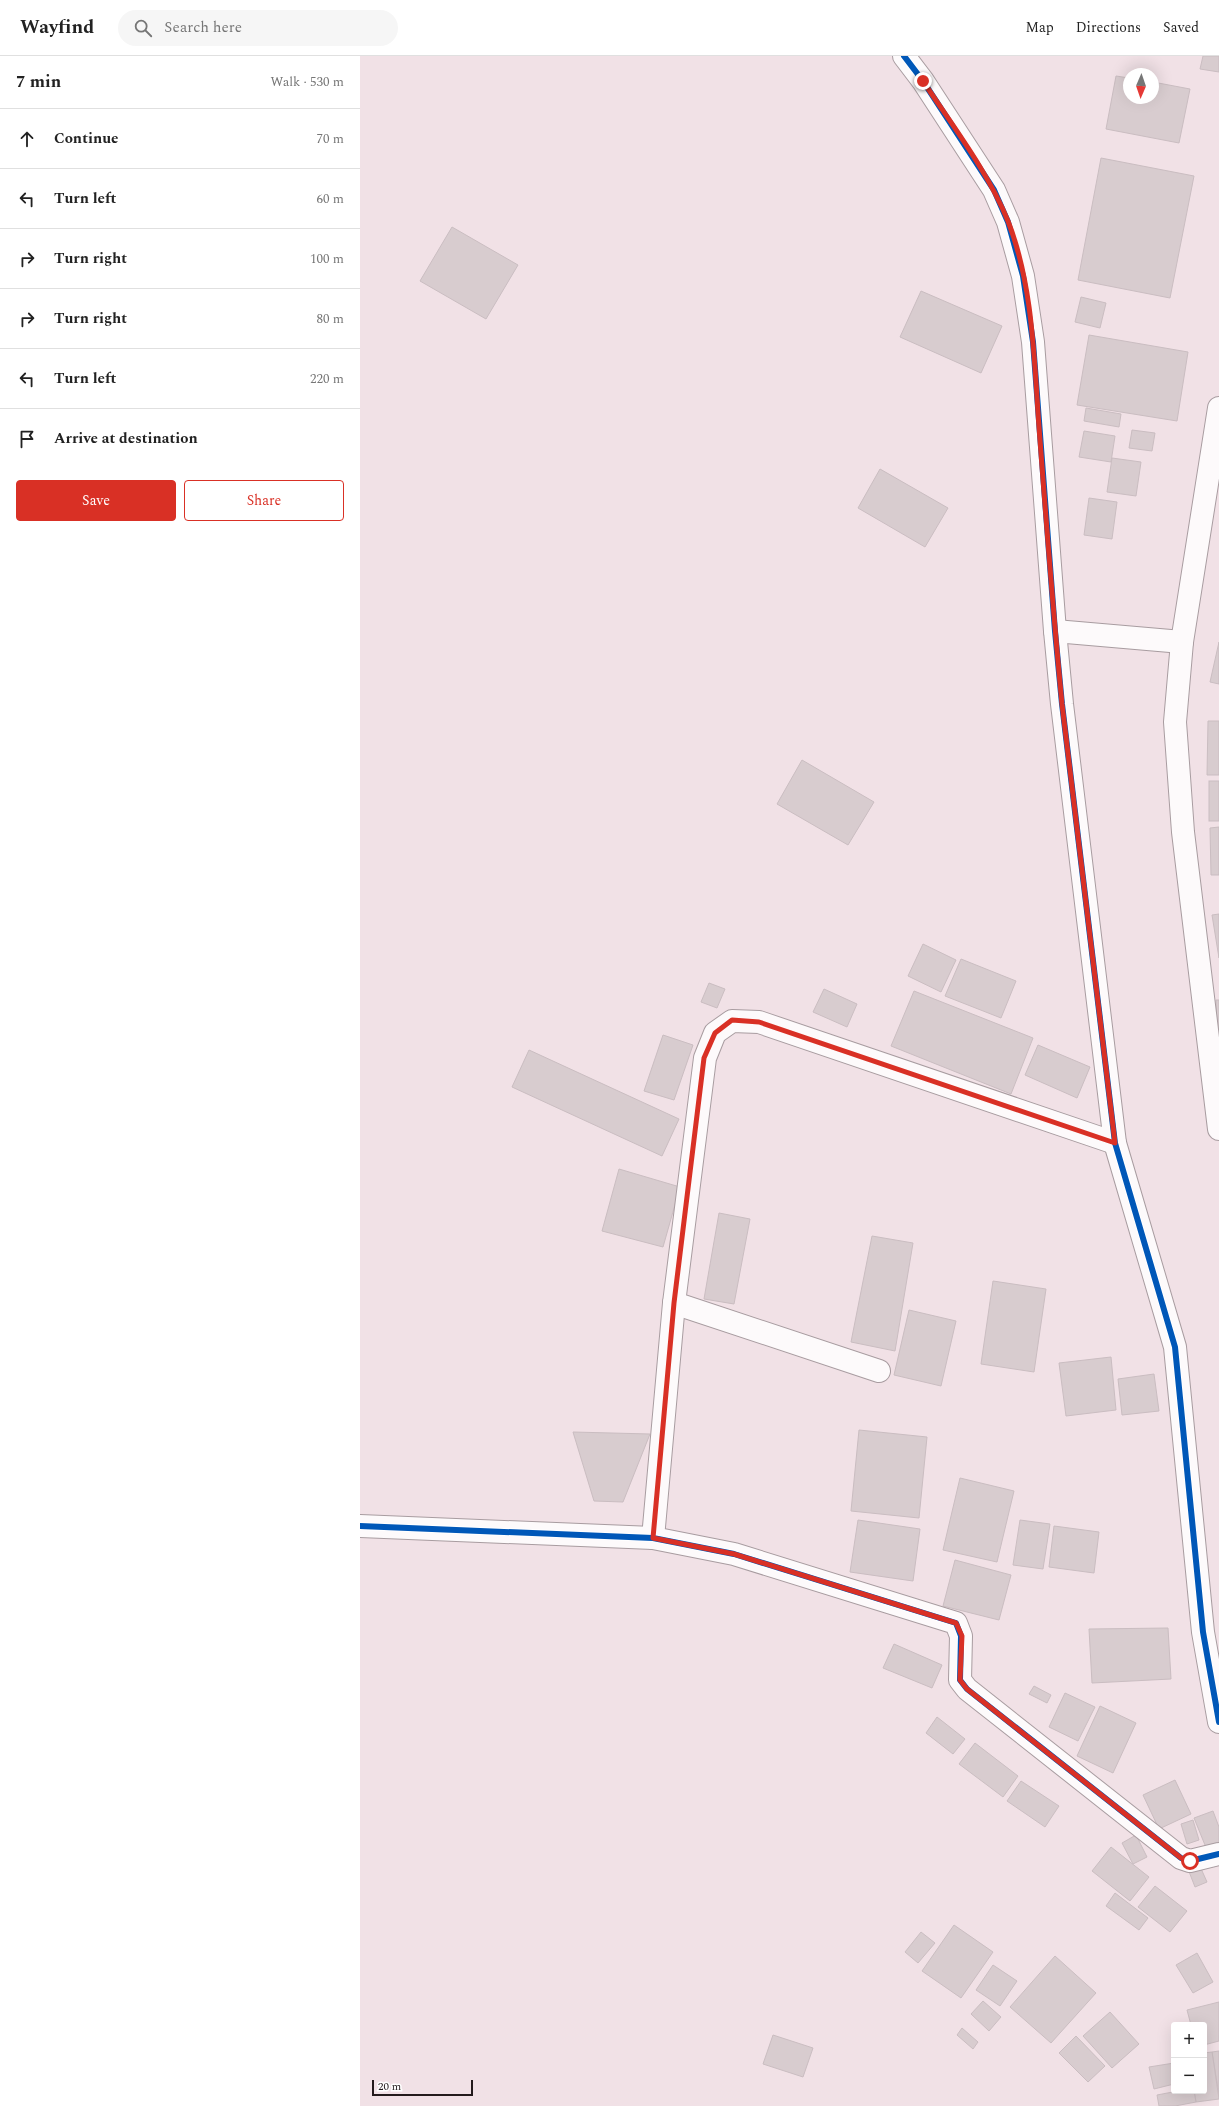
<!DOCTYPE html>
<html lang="en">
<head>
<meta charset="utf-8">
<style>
	body { margin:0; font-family:Spectral,serif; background:#f6f6f6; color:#222 }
	.controls { position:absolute; right:12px; bottom:12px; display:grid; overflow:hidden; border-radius:4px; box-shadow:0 4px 16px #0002 }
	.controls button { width:36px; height:36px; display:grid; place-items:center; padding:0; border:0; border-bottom:1px solid #e0e0e0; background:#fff; color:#222; font:20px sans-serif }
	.compass { position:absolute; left:763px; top:12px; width:36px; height:36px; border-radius:50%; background:#fff; box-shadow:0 4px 16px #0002; rotate:182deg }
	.scale { position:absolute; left:12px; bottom:10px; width:101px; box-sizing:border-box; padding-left:4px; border:2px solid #231a1c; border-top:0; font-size:11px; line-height:14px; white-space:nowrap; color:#231a1c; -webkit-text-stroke:3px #fff; paint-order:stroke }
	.stop { position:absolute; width:12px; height:12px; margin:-9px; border:3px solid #d93025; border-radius:50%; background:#fff }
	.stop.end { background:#d93025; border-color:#fff; box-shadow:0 1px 4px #0008 }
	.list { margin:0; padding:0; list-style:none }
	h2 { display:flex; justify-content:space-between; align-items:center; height:52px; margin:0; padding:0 16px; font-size:17px }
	h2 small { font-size:13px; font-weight:400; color:#767676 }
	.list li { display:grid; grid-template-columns:26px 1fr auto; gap:12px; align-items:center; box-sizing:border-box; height:60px; padding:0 16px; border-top:1px solid #e0e0e0 }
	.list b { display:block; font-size:15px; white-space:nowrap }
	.list em { font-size:13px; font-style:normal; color:#767676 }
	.actions { display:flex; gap:8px; padding:12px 16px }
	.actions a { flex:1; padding:9px 0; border:1px solid #d93025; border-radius:4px; text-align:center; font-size:14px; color:#d93025 }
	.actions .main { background:#d93025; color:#fff }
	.icon { flex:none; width:22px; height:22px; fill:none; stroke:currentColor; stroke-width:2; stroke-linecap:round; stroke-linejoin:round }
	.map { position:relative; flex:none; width:859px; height:2050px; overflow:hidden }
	header { display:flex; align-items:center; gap:24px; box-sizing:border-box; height:56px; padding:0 20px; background:#fff; border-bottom:1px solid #e0e0e0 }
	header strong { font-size:19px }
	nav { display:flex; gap:22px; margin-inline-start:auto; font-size:14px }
	.search { width:280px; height:36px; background:#f6f6f6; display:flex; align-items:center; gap:10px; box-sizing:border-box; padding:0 14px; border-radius:22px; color:#767676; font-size:15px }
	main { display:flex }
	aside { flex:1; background:#fff }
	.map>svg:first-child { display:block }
	.building { fill:#d8cccf; stroke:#cabdc1 }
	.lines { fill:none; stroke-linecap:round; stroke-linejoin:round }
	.minor-casing { stroke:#a89ca0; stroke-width:24 }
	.secondary-casing { stroke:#a89ca0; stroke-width:24 }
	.minor { stroke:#fdfafb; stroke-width:22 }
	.secondary { stroke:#fdfafb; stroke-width:22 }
	.cycleway-casing { stroke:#fff; stroke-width:8 }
	.cycleway { stroke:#0057b8; stroke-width:6 }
	.route { stroke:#d93025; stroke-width:5 }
</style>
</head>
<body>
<header>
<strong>Wayfind</strong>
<div class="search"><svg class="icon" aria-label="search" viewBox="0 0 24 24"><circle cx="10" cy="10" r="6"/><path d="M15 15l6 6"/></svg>Search here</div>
<nav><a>Map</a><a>Directions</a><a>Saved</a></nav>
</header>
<main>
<aside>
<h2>7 min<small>Walk · 530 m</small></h2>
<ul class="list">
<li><svg class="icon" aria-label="ahead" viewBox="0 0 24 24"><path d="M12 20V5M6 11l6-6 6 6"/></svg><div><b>Continue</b></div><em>70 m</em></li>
<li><svg class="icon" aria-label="left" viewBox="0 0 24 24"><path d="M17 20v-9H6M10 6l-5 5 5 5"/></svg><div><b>Turn left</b></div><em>60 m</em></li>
<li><svg class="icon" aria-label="right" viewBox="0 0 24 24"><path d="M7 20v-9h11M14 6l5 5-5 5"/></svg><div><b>Turn right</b></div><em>100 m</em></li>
<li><svg class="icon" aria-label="right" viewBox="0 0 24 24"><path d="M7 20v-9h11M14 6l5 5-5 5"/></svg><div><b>Turn right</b></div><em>80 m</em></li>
<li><svg class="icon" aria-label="left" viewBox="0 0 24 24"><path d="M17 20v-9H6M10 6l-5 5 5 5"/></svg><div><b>Turn left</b></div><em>220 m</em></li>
<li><svg class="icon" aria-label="arrive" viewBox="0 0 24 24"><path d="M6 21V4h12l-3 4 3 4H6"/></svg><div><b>Arrive at destination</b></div></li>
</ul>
<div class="actions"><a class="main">Save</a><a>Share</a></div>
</aside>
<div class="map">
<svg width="859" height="2050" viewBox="0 0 859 2050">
	<rect width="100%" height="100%" fill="#f1e1e6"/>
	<!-- building -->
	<g class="building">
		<polygon points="843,0 859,0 859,16 840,13"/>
		<polygon points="756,20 769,22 769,42 793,42 793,26 830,33 819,87 746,73"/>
		<polygon points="741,102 834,120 810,242 718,224"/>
		<polygon points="92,171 158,209 126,263 60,225"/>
		<polygon points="561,235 642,270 621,317 540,281"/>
		<polygon points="721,241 746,247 740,272 715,266"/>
		<polygon points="729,279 828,296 817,365 717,349"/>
		<polygon points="726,352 761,358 759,371 724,365"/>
		<polygon points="772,374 795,377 792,395 769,392"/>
		<polygon points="724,375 755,380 751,406 719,401"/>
		<polygon points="752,402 781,406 776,440 747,436"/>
		<polygon points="520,413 588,452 565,491 498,452"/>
		<polygon points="729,442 757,446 752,483 724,479"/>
		<polygon points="859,586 859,628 850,626"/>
		<polygon points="848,665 859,665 859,719 847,719"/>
		<polygon points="442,704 514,746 488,789 417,748"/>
		<rect x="849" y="725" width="10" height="40"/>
		<polygon points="859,771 859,819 851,819 850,772"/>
		<polygon points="859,858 859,902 852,859"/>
		<polygon points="563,888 596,904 581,936 548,920"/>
		<polygon points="601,903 656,925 641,962 585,940"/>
		<polygon points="349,927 365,933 357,952 341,946"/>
		<polygon points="464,933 497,948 487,971 453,956"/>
		<polygon points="554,935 673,982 651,1038 531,990"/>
		<polygon points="856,944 859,944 859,999 858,999"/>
		<polygon points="303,979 333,989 314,1044 284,1035"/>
		<polygon points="678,989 730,1011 717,1042 665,1019"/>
		<polygon points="169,994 319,1063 302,1100 152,1031"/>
		<polygon points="259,1113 320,1131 303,1191 242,1175"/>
		<polygon points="359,1157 390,1163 374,1248 344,1243"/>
		<polygon points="512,1180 553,1187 535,1295 491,1286"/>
		<polygon points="633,1225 686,1233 674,1316 621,1308"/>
		<polygon points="549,1254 596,1265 581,1330 534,1319"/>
		<polygon points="751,1301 756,1354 706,1360 699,1307"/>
		<polygon points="794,1318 799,1355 762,1359 758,1323"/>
		<polygon points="499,1374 567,1381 559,1462 491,1455"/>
		<polygon points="213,1376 290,1378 263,1446 234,1445"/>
		<polygon points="600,1422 654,1435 637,1506 583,1494"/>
		<polygon points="498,1464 560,1473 553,1525 490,1516"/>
		<polygon points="660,1464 690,1468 683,1513 653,1509"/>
		<polygon points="694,1470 739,1476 734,1517 689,1511"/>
		<polygon points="595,1504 651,1519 639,1564 583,1550"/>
		<polygon points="808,1572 811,1623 732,1627 729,1573"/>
		<polygon points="534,1588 582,1609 572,1632 523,1612"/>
		<polygon points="674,1630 691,1639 687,1647 669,1638"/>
		<polygon points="705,1637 735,1651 718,1685 689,1671"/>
		<polygon points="740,1650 776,1667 753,1717 717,1700"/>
		<polygon points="577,1661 605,1683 593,1698 566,1677"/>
		<polygon points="615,1687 658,1720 643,1741 599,1708"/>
		<polygon points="815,1724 831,1758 799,1773 783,1739"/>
		<polygon points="661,1725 699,1750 685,1771 647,1745"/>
		<polygon points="853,1755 859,1771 859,1789 847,1794 834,1762"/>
		<polygon points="833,1764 839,1784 827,1788 821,1768"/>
		<polygon points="776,1779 787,1801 773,1808 762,1787"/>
		<polygon points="751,1791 789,1821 770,1845 732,1815"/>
		<polygon points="839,1808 847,1826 835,1831 828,1813"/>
		<polygon points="795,1830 827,1855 810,1876 778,1851"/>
		<polygon points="755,1837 788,1862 779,1874 746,1850"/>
		<polygon points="594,1869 633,1896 601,1942 562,1915"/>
		<polygon points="561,1876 575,1887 558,1907 545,1896"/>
		<polygon points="837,1897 853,1926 833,1937 816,1909"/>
		<polygon points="695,1900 736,1937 691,1987 650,1951"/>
		<polygon points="633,1909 657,1925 640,1950 616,1934"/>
		<polygon points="623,1945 641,1961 629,1975 611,1958"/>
		<polygon points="859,1946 859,1985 844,1989 844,1969 831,1969 827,1954"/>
		<polygon points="750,1956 779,1988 752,2012 723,1980"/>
		<polygon points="602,1972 618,1986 613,1993 597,1979"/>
		<polygon points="413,1979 453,1992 443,2021 403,2008"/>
		<polygon points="716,1980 745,2010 728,2026 699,1997"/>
		<polygon points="859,1995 859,2039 852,1996"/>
		<polygon points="852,1996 859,2043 836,2046 834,2035 844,2035 844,1997"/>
		<polygon points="814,2007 814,2028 794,2033 789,2011"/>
		<polygon points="818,2035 834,2035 836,2046 815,2050 799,2050 797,2039"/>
	</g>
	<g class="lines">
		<defs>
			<g id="minor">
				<polyline points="544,0 563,25 634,134 648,166 663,220 673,286 695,575 702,648 755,1087 815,1291 843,1576 859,1666"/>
				<polyline points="695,575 822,586"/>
				<polyline points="314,1247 519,1315"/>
				<polyline points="0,1470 293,1482 374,1498 596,1567 601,1580 600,1624 607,1633 821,1802 830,1805 859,1798"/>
				<polyline points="293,1482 314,1247 345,1002 355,977 372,965 399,966 755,1087"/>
			</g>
			<polyline id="secondary" points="859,352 822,586 815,666 823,776 859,1073"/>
		</defs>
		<!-- minor casing -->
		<use href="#minor" class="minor-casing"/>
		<!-- secondary casing -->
		<use href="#secondary" class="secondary-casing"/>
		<!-- minor -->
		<use href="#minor" class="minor"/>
		<!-- secondary -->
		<use href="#secondary" class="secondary"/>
		<defs>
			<g id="cycleway">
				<polyline points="544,0 563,25 634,134 648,166 663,220 673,286 695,575 702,648 755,1087 815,1291 843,1576 859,1666"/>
				<polyline points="0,1470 293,1482 374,1498 596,1567 601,1580 600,1624 607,1633 821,1802 830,1805 859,1798"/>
			</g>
		</defs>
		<!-- cycleway casing -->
		<use href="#cycleway" class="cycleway-casing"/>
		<!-- cycleway -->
		<use href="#cycleway" class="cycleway"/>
	</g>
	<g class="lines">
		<!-- route -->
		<path class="route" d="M563,25c29,44 65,91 85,140 25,64 26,138 31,206 7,92 14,185 23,277l53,439 -356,-121 -27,-2 -17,13 -11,25 -30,245 -21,235 81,16 222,69 6,13 -2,44 7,9 214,169 9,3"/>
	</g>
</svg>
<div class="controls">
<button>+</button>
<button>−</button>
</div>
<svg class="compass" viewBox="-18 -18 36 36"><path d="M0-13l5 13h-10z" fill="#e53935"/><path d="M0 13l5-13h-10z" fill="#767676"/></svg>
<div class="scale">20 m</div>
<div class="stop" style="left:830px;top:1805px"></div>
<div class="stop end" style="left:563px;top:25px"></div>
</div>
</main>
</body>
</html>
